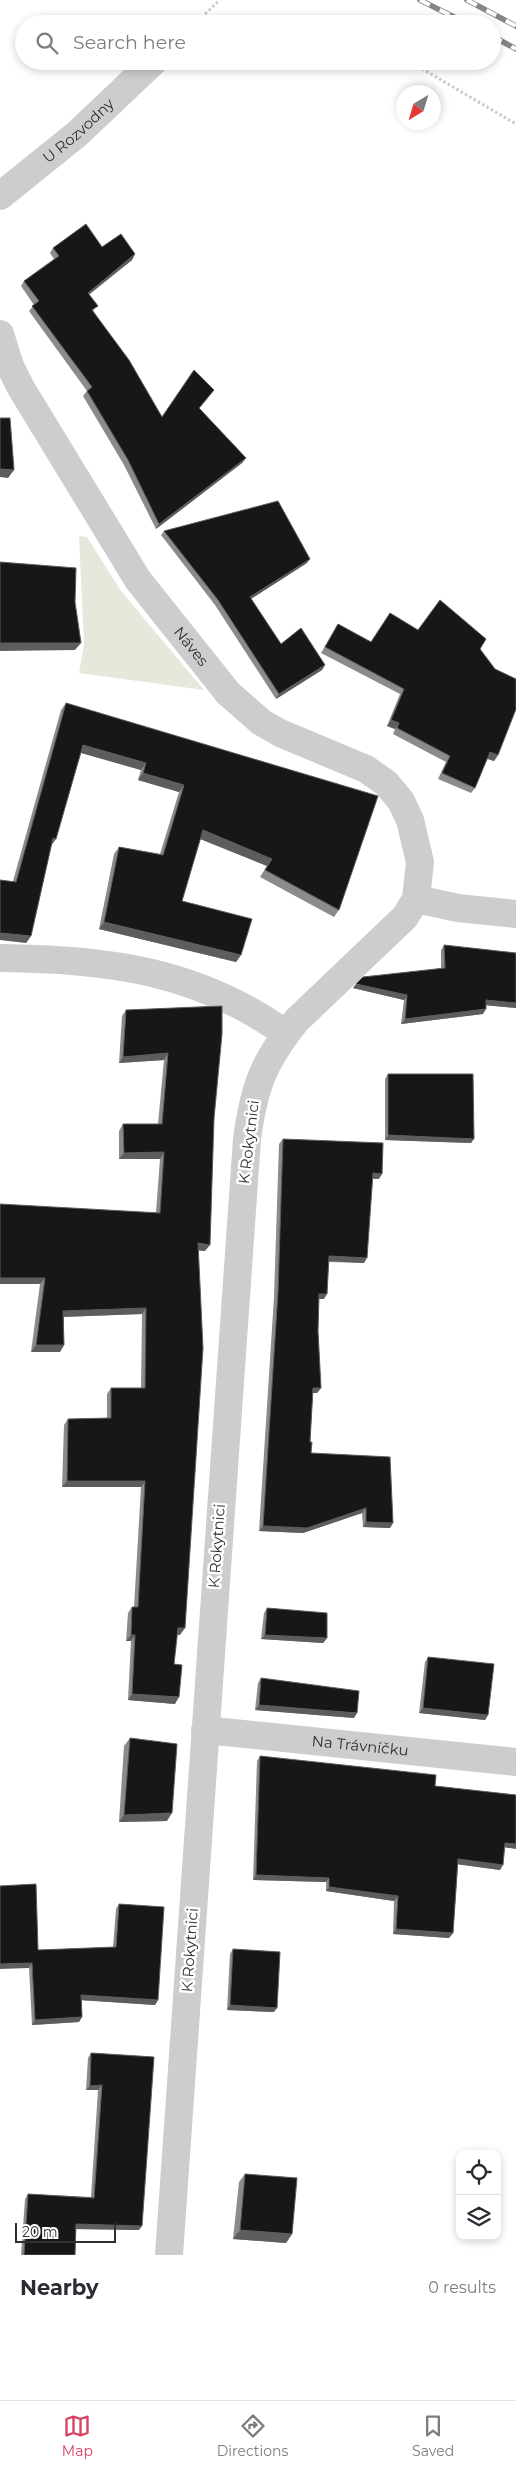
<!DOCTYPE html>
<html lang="en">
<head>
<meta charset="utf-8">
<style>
	body { margin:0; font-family:Montserrat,sans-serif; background:#f7f7f7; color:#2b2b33 }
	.controls { position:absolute; right:15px; bottom:15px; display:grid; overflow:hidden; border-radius:10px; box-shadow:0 2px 8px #0003 }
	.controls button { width:45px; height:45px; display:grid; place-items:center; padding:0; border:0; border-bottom:1px solid #e1e1e2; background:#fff; color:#2b2b33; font:25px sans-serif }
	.compass { position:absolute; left:396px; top:85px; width:45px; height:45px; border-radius:50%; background:#fff; box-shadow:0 2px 8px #0003; rotate:218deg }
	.scale { position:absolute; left:15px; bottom:12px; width:101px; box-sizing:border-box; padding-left:5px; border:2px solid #303030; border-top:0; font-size:14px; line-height:18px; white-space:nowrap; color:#303030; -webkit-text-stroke:4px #fff; paint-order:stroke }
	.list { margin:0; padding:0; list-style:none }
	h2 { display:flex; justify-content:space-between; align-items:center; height:65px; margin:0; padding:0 20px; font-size:21px }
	h2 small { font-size:16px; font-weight:400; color:#7c7c81 }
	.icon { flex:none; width:28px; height:28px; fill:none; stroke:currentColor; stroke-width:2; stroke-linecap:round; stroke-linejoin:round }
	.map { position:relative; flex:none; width:516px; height:2255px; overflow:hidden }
	.search { position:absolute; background:#fff; box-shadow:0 2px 8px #0003; left:15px; right:15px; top:15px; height:55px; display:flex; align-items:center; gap:12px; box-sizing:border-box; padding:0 18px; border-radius:28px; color:#7c7c81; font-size:19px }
	.sheet { height:145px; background:#fff }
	nav { display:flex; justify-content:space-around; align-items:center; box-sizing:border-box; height:70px; border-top:1px solid #e1e1e2; background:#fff; font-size:14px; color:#7c7c81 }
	nav a { display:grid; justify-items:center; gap:2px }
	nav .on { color:#d94063 }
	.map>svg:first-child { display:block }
	.green { fill:#e5e9dc }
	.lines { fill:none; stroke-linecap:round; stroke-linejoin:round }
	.path { stroke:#cacaca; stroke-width:3; stroke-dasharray:2.5 2.5; stroke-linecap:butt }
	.minor { stroke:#cdcdcd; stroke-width:28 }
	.rail-casing { stroke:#858585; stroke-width:5.5 }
	.rail { stroke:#fff; stroke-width:4; stroke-dasharray:11; stroke-linecap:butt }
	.wall { fill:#8b8b8b }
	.shaded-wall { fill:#5d5d5d }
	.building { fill:#171717; stroke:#5d5d5d }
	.labels { text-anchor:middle; stroke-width:5; stroke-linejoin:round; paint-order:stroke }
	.street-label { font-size:15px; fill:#303030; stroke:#fff }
</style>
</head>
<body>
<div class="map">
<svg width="516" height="2255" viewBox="0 0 516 2255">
	<rect width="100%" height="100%" fill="#fff"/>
	<!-- green -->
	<polygon class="green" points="79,536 87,537 121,591 204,690 79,673 84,645"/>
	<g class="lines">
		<!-- path -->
		<g class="path">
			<polyline points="194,24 220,0"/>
			<polyline points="409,61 516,124"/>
		</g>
		<!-- minor -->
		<g class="minor">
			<path id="s1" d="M0,196l77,-62 77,-73"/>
			<path id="s2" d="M0,334l10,32 11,22 117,192 90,113 33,29 19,11 86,36 20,14 15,18 9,19 10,42 -4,37 -11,18 -108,103c-34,42 -43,67 -50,119l-78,1116"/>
			<polyline points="416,899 458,908 516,914"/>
			<path d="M0,958c105,1 198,12 286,76"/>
			<path id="s3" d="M205,1730l311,32"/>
		</g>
		<defs>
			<g id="rail">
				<polyline points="420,0 468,24"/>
				<polyline points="467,0 516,26"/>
				<polyline points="492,36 516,49"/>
			</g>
		</defs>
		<!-- rail casing -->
		<use href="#rail" class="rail-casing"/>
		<!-- rail -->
		<use href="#rail" class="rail"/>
	</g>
	<!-- wall -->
	<g class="wall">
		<polygon points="102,247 135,254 132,260 89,295 94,312 162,417 214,390 199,409 246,458 242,463 156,529 124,465 83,396 87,391 29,311 34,305 21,286 24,281 54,259 50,253 53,248"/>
		<polygon points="164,531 307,563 251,599 281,644 325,665 322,670 276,699 215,605 161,535"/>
		<polygon points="338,624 371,642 418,630 480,649 498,755 494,761 487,759 475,788 471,793 438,779 446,762 393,734 395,729 387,726 400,694 321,653"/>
		<polygon points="66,703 378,796 339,910 334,917 260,877 267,866 200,839 182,901 241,955 236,962 99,929 114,854 119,847 160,854 179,792 138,780 141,770 81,753 51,846 31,936 26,943 13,881 61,710"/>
		<polygon points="444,945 516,1008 486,1005 483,1014 401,1024 404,1000 353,988 441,968 441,950"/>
		<polygon points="222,1006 205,1251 199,1250 180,1635 177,1634 174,1664 175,1704 128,1700 131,1641 126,1641 128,1613 132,1607 134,1607 141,1487 62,1487 64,1425 68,1419 107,1418 107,1394 111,1388 141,1388 142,1314 64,1317 64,1345 60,1352 31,1352 40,1284 0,1284 156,1212 160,1159 119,1159 119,1131 123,1124 158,1124 164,1060 119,1063 122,1016 126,1010"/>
		<polygon points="388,1074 471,1143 385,1140 385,1079"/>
		<polygon points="283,1139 379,1179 372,1179 364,1263 329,1262 324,1299 319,1299 318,1331 321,1388 317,1393 313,1393 310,1442 311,1453 393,1523 390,1528 363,1527 362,1513 303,1533 259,1531 274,1297 279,1144"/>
		<polygon points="267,1608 327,1638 323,1643 261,1639 264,1613"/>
		<polygon points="428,1657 488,1715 485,1720 419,1713 425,1662"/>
		<polygon points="261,1678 354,1718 255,1710 258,1683"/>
		<polygon points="130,1738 167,1821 119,1822 124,1746"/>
		<polygon points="260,1756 435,1786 504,1848 500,1870 458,1864 453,1933 449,1938 393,1934 394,1901 326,1891 326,1882 253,1880 257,1761"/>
		<polygon points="119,1904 158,2000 155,2005 82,2000 82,2017 79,2022 32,2025 29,1968 38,1950 113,1947 116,1909"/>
		<polygon points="233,1949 274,2012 227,2010 230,1954"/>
		<polygon points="91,2053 154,2057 139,2230 76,2229 75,2255 21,2255 25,2199 28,2194 91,2197 98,2090 86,2090 88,2058"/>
		<polygon points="245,2174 292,2234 286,2243 233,2239 239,2182"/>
	</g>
	<!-- shaded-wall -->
	<g class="shaded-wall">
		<polygon points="135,254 132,260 84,298 88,293"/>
		<polygon points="246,458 242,463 156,529 159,524"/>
		<polygon points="0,469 14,470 8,478 0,477"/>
		<polygon points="310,559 307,563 246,602 250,597"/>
		<polygon points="0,643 81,643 75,650 0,651"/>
		<polygon points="325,665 322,670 276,699 279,694"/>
		<polygon points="391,720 399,723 395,729 387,726"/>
		<polygon points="83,745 146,763 141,770 78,752"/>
		<polygon points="490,752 498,755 494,761 486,758"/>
		<polygon points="143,773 184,785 179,792 138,780"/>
		<polygon points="203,830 272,859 267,866 198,838"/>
		<polygon points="53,838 56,839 51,846 48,845"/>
		<polygon points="104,922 241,955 236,962 99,929"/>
		<polygon points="0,933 31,936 26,943 0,940"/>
		<polygon points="356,984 407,995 404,1000 353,988"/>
		<polygon points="486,1000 516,1003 516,1008 483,1005"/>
		<polygon points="486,1009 483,1014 401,1024 405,1019"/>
		<polygon points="168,1053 164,1060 119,1063 123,1057"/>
		<polygon points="388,1135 474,1139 471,1143 385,1140"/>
		<polygon points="164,1152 160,1159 119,1159 124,1153"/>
		<polygon points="373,1173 382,1174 379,1179 369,1178"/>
		<polygon points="198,1243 210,1245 205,1251 194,1250"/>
		<polygon points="329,1256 367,1258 364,1263 325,1261"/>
		<polygon points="0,1278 45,1278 40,1284 0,1284"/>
		<polygon points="319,1294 327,1294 324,1299 316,1299"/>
		<polygon points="146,1308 142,1314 59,1317 63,1311"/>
		<polygon points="36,1345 64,1345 60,1352 31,1352"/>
		<polygon points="313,1388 321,1388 317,1393 310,1393"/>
		<polygon points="67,1481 145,1481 141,1487 62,1487"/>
		<polygon points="366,1508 362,1513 303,1533 259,1531 263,1526"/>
		<polygon points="366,1522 393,1523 390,1528 363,1527"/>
		<polygon points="178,1628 185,1628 180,1635 173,1634"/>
		<polygon points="131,1635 135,1635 131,1641 126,1641"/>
		<polygon points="265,1635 327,1638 323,1643 261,1639"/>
		<polygon points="132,1694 179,1697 175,1704 128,1700"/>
		<polygon points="259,1705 357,1713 354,1718 255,1710"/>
		<polygon points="423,1708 488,1715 485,1720 419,1713"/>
		<polygon points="172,1813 167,1821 119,1822 124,1815"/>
		<polygon points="505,1843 516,1844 516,1849 502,1847"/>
		<polygon points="458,1859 503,1865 500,1870 455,1864"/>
		<polygon points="256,1875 329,1878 326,1882 253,1880"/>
		<polygon points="329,1887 398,1896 394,1901 326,1891"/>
		<polygon points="396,1929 453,1933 449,1938 393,1934"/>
		<polygon points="32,1963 29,1968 0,1969 0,1964"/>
		<polygon points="81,1995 158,2000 155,2005 78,2000"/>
		<polygon points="230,2005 277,2008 274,2012 227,2010"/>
		<polygon points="82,2017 79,2022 32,2025 35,2020"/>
		<polygon points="102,2085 98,2090 86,2090 90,2086"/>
		<polygon points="76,2224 142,2226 139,2230 73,2229"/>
		<polygon points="240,2230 292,2234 286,2243 233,2239"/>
	</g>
	<!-- building -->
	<g class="building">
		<polygon points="86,224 102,247 121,234 135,254 88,293 98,306 92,310 129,360 162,417 194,370 214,390 199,408 246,458 159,524 128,460 87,391 92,387 32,306 39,301 24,281 59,256 53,248"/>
		<polygon points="0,418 10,418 14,470 0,469"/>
		<polygon points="278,501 310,559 250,597 281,644 301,628 325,665 279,694 218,600 164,531"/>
		<polygon points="0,562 76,568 75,602 81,643 0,643"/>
		<polygon points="440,600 486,639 480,649 495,669 516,679 516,709 498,755 490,752 475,788 442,773 450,756 397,728 399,723 391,720 404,689 325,647 338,624 371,642 390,613 418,630"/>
		<polygon points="66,703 378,796 339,910 265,870 272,859 203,830 182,901 252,919 241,955 104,922 119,847 163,855 184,785 143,773 146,763 83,745 56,839 53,838 31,936 0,933 0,880 16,882"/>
		<polygon points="444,945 516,953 516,1003 486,1000 486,1009 405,1019 407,995 356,984 363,977 445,968"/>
		<polygon points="222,1006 222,1034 214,1118 210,1245 198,1243 203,1348 185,1628 178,1628 174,1664 182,1665 179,1697 132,1694 135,1635 131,1635 132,1607 138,1607 145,1481 67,1481 68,1419 111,1418 111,1388 145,1388 146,1308 63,1311 64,1345 36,1345 45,1278 0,1278 0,1204 160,1213 164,1152 124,1153 123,1124 162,1124 168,1053 123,1057 126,1010"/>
		<polygon points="388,1074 473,1074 474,1139 388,1135"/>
		<polygon points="283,1139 383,1143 382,1174 373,1173 367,1258 329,1256 327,1294 319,1294 318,1331 321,1388 313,1388 310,1442 312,1442 311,1453 390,1457 393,1523 366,1522 366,1508 307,1528 263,1526 278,1292"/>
		<polygon points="267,1608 327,1613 327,1638 265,1635"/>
		<polygon points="428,1657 494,1664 488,1715 423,1708"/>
		<polygon points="261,1678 359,1691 357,1713 259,1705"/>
		<polygon points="130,1738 177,1744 172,1813 124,1815"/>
		<polygon points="260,1756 436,1775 435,1786 516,1795 516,1844 505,1843 503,1865 458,1859 453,1933 396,1929 398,1896 329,1887 329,1878 256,1875"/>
		<polygon points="36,1884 38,1950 116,1947 119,1904 164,1907 158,2000 81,1995 82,2017 35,2020 32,1963 0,1964 0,1886"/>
		<polygon points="233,1949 280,1952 277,2008 230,2005"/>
		<polygon points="91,2053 154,2057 142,2226 76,2224 75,2255 24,2255 28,2194 94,2198 102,2085 90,2086"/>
		<polygon points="245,2174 297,2178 292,2234 240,2230"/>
	</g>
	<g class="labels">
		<!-- street labels -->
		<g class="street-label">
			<text dy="5" stroke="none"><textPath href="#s1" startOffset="102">U Rozvodny</textPath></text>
			<text dy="5" stroke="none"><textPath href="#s2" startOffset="368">Náves</textPath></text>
			<text transform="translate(249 1142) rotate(-83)" y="5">K Rokytnici</text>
			<text transform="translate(217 1546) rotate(-86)" y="5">K Rokytnici</text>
			<text dy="5" stroke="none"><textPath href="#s3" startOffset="156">Na Trávníčku</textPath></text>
			<text transform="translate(190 1950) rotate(-86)" y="5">K Rokytnici</text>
		</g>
	</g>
</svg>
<div class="controls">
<button><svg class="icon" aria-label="locate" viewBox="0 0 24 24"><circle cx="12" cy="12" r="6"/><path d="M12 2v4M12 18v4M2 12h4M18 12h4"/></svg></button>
<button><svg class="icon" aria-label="layers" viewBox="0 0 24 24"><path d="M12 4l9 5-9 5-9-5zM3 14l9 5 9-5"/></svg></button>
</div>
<svg class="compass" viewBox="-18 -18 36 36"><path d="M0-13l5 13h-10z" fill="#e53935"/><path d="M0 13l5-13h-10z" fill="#7c7c81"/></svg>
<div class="scale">20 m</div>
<div class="search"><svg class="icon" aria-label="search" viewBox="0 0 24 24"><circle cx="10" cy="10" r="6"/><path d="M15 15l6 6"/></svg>Search here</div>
</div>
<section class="sheet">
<h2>Nearby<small>0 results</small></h2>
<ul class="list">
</ul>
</section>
<nav>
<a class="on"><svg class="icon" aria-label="map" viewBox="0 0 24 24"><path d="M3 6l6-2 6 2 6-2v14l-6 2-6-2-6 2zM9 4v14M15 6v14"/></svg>Map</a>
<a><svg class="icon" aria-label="directions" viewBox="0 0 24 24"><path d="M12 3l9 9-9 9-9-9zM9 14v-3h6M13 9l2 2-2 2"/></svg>Directions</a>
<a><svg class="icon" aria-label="saved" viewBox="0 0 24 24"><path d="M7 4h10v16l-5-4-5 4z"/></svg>Saved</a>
</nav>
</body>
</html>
